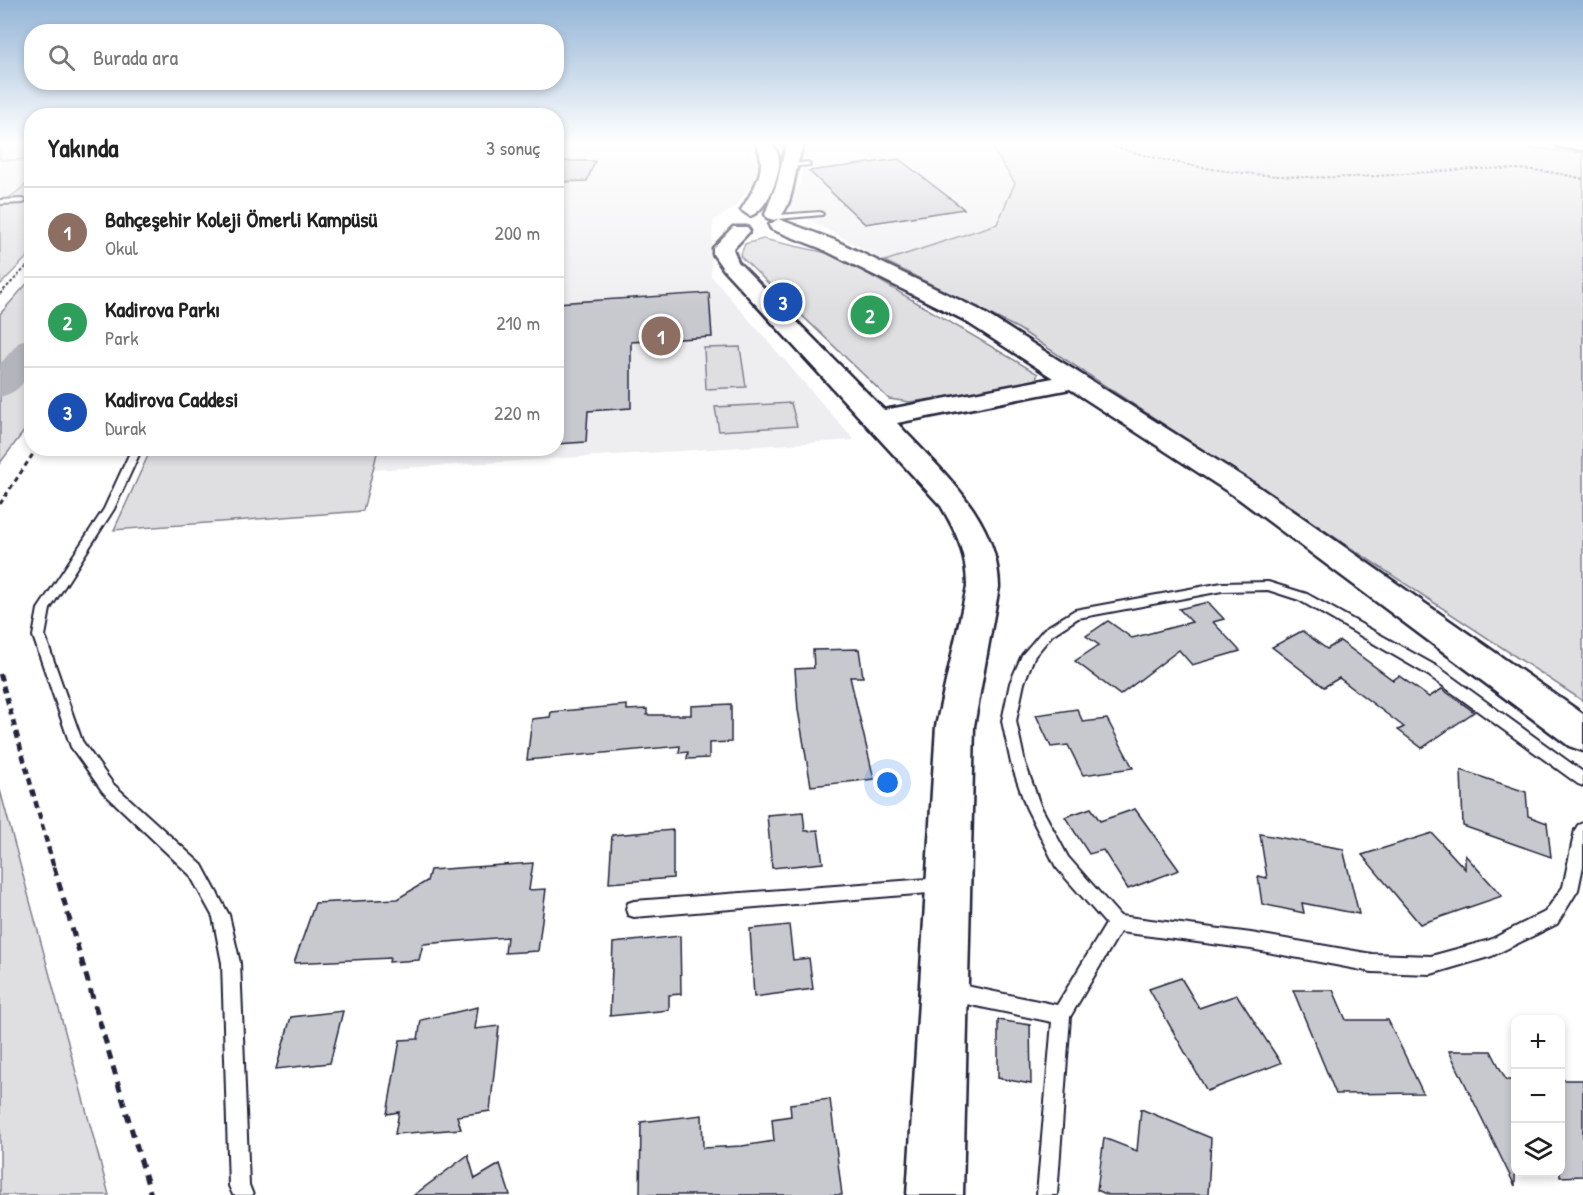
<!DOCTYPE html>
<html lang="tr">
<head>
<meta charset="utf-8">
<style>
	body { margin:0; font-family:"Patrick Hand",sans-serif; background:#f6f6f6; color:#222 }
	.controls { position:absolute; right:18px; bottom:18px; display:grid; overflow:hidden; border-radius:12px; box-shadow:0 3px 9px #0003 }
	.controls button { width:54px; height:54px; display:grid; place-items:center; padding:0; border:0; border-bottom:2px solid #e0e0e0; background:#fff; color:#222; font:30px sans-serif }
	.you { position:absolute; left:888px; top:783px; width:21px; height:21px; margin:-15px; border:4px solid #fff; border-radius:50%; background:#1a73e8; box-shadow:0 0 0 9px #1a73e833 }
	.badge { display:grid; place-items:center; width:39px; height:39px; border-radius:50%; background:#1a73e8; color:#fff; font-size:20px; font-weight:700 }
	.pin { position:absolute; translate:-50% -50%; border:3px solid #fff; box-shadow:0 2px 6px #0006 }
	.list { margin:0; padding:0; list-style:none }
	h2 { display:flex; justify-content:space-between; align-items:center; height:78px; margin:0; padding:0 24px; font-size:26px }
	h2 small { font-size:20px; font-weight:400; color:#767676 }
	.list li { display:grid; grid-template-columns:39px 1fr auto; gap:18px; align-items:center; box-sizing:border-box; height:90px; padding:0 24px; border-top:2px solid #e0e0e0 }
	.list b { display:block; font-size:22px; white-space:nowrap }
	.list p { margin:0; font-size:20px; white-space:nowrap; color:#767676 }
	.list em { font-size:20px; font-style:normal; color:#767676 }
	.icon { flex:none; width:33px; height:33px; fill:none; stroke:currentColor; stroke-width:2; stroke-linecap:round; stroke-linejoin:round }
	.map { position:relative; flex:none; width:1583px; height:1195px; overflow:hidden }
	.search { position:absolute; background:#fff; box-shadow:0 3px 9px #0003; left:24px; top:24px; width:540px; height:66px; display:flex; align-items:center; gap:15px; box-sizing:border-box; padding:0 21px; border-radius:24px; color:#767676; font-size:22px }
	.panel { position:absolute; background:#fff; box-shadow:0 3px 9px #0003; left:24px; top:108px; width:540px; height:348px; border-radius:24px }
	.map>svg:first-child { display:block }
	.built { fill:#eeeef1 }
	.green { fill:#dfdfe2; stroke:#80808e; stroke-width:1.5 }
	.lines { fill:none; stroke-linecap:round; stroke-linejoin:round }
	.river { fill:#b4b4bc; fill-rule:evenodd }
	.building { fill:#c8c8cf; stroke:#22223b; stroke-width:1.5 }
	.lane-casing { stroke:#22223b; stroke-width:4 }
	.secondary-casing { stroke:#22223b; stroke-width:5 }
	.highway-casing { stroke:#22223b; stroke-width:5 }
	.path-far3 { stroke:#22223b; stroke-width:2; stroke-dasharray:3 2; stroke-linecap:butt }
	.path-far2 { stroke:#22223b; stroke-width:3; stroke-dasharray:5 4; stroke-linecap:butt }
	.path-far1 { stroke:#22223b; stroke-width:4.5; stroke-dasharray:7 5; stroke-linecap:butt }
	.path { stroke:#22223b; stroke-width:5; stroke-dasharray:9 7; stroke-linecap:butt }
	.lane { fill:#fff; fill-rule:evenodd }
	.secondary { fill:#fff; fill-rule:evenodd }
	.highway { fill:#fff; fill-rule:evenodd }
</style>
</head>
<body>
<div class="map">
<svg width="1583" height="1195" viewBox="0 0 1583 1195">
	<rect width="100%" height="100%" fill="#fff"/>
	<filter id="ink" filterUnits="userSpaceOnUse"><feTurbulence type="fractalNoise" baseFrequency=".0167" numOctaves="2"/><feDisplacementMap in="SourceGraphic" scale="12" xChannelSelector="R" yChannelSelector="G"/><feConvolveMatrix kernelMatrix="1 2 1 2 8 2 1 2 1" color-interpolation-filters="sRGB"/></filter>
	<g filter="url(#ink)">
		<!-- built -->
		<g class="built">
			<polygon points="557,142 745,142 761,171 736,207 713,221 711,276 854,440 373,470 378,449 556,448"/>
			<polygon points="819,142 988,142 1015,183 997,224 885,261 784,206 783,202 801,184 803,155 808,145"/>
			<polygon points="0,160 31,160 31,181 0,205"/>
		</g>
		<!-- green -->
		<g class="green">
			<rect x="0" y="142" width="31" height="18"/>
			<polygon points="988,142 1458,142 1583,153 1583,701 1019,329 885,261 997,224 1015,183"/>
			<polygon points="31,181 31,253 0,285 0,205"/>
			<polygon points="763,239 836,255 1038,374 1033,385 910,402 889,399 740,256 745,244"/>
			<polygon points="31,279 31,422 0,463 0,314"/>
			<polygon points="740,347 746,387 706,389 704,348"/>
			<polygon points="791,403 797,426 719,431 715,407"/>
			<polygon points="151,449 151,448 378,449 363,511 114,530"/>
			<polygon points="0,790 109,1195 0,1195"/>
		</g>
		<g class="lines">
			<!-- river -->
			<path class="river" d="M32,338c0,27 -1,51 -32,59v-33l20,-23z"/>
		</g>
		<!-- building -->
		<g class="building">
			<polygon points="899,159 964,209 865,224 809,171"/>
			<polygon points="564,161 595,161 587,181 556,182 556,176"/>
			<polygon points="709,293 712,337 631,342 631,408 588,411 586,442 556,444 556,303"/>
			<polygon points="1208,602 1224,619 1213,622 1240,651 1192,665 1179,650 1120,695 1075,661 1099,645 1086,636 1108,621 1132,638 1192,622 1179,609"/>
			<polygon points="1302,631 1327,649 1340,641 1393,680 1399,676 1429,697 1442,689 1474,712 1422,748 1398,730 1404,727 1339,678 1324,687 1272,647"/>
			<polygon points="859,649 863,677 850,677 874,779 811,786 798,710 795,669 814,668 813,650"/>
			<polygon points="731,704 731,742 709,743 709,758 687,759 688,752 679,753 680,746 527,760 532,719 550,717 551,712 627,705 627,710 647,709 647,715 691,715 691,706"/>
			<polygon points="1077,709 1083,722 1107,719 1133,768 1083,775 1068,745 1051,747 1036,715"/>
			<polygon points="1461,770 1526,792 1528,816 1547,823 1551,857 1463,826"/>
			<polygon points="1091,808 1100,821 1135,809 1179,870 1128,889 1103,850 1089,854 1065,817"/>
			<polygon points="803,812 805,831 818,830 823,863 772,868 767,815"/>
			<polygon points="673,830 673,878 609,883 612,835"/>
			<polygon points="1432,833 1465,869 1465,855 1502,896 1420,924 1362,855"/>
			<polygon points="1260,834 1343,849 1359,914 1302,903 1304,913 1262,904 1258,876 1267,878"/>
			<polygon points="533,863 529,890 546,889 538,951 505,953 507,937 423,944 419,960 389,962 390,958 294,963 315,903 397,899 427,881 430,870"/>
			<polygon points="789,925 793,960 809,958 813,989 754,997 750,929"/>
			<polygon points="680,936 681,994 669,995 669,1010 610,1016 613,943"/>
			<polygon points="1181,978 1199,1008 1237,995 1281,1063 1207,1091 1149,989"/>
			<polygon points="1293,990 1333,990 1346,1020 1388,1020 1423,1093 1336,1094"/>
			<polygon points="478,1007 475,1029 499,1026 490,1111 457,1116 461,1129 395,1134 399,1112 387,1114 400,1040 418,1039 421,1020"/>
			<polygon points="343,1011 330,1063 276,1069 291,1017"/>
			<polygon points="998,1020 1030,1025 1031,1084 998,1078"/>
			<polygon points="1449,1051 1491,1051 1506,1080 1515,1080 1515,1186"/>
			<polygon points="1560,1080 1583,1080 1583,1176 1560,1177"/>
			<polygon points="830,1099 842,1195 640,1195 641,1122 702,1115 703,1148 742,1146 774,1141 772,1119 791,1116 790,1104"/>
			<polygon points="1141,1109 1211,1138 1208,1195 1108,1195 1097,1190 1104,1138 1137,1151"/>
			<polygon points="468,1155 475,1179 500,1164 510,1195 414,1195"/>
		</g>
		<g class="lines">
			<defs>
				<g id="lane">
					<polygon points="808,162 810,165 789,167 786,165"/>
					<polygon points="0,200 23,199 26,201 23,203 0,204"/>
					<polygon points="820,212 823,214 822,215 778,219 775,217 778,215"/>
					<polygon points="132,448 142,448 114,509 50,609 45,636 82,741 113,784 202,865 229,915 240,963 249,1185 253,1195 233,1195 229,1186 222,963 213,917 190,875 103,792 71,747 33,636 38,609 104,509"/>
					<polygon points="1268,582 1307,594 1438,667 1583,772 1583,786 1578,784 1428,675 1299,600 1268,590 1222,591 1078,618 1052,635 1034,657 1024,683 1016,721 1025,763 1040,805 1068,857 1120,916 1251,933 1372,954 1431,956 1490,940 1545,912 1563,887 1575,830 1578,825 1583,823 1583,866 1578,890 1557,924 1492,956 1431,974 1372,972 1251,949 1120,932 1070,1017 1057,1195 1037,1195 1052,1022 952,1001 946,998 943,992 946,986 952,983 1057,1005 1106,924 1056,867 1026,807 1011,763 1002,721 1010,683 1022,655 1044,629 1075,610 1222,583"/>
					<polygon points="941,878 947,880 949,885 947,890 941,892 634,917 628,915 626,909 628,903 634,901"/>
				</g>
				<g id="secondary">
					<path d="M755,142h16c4,6 7,11 8,17 2,16 -13,53 -29,57l-9,-6c13,-21 29,-43 14,-68z"/>
					<path d="M806,142c-13,17 -10,72 -32,78l-7,-2 -2,-4 12,-31 9,-37 3,-4z"/>
					<path d="M778,219l56,21 144,69 281,178 324,227v37l-14,-5 -330,-247 -169,-110 -173,34c44,48 101,94 102,164l-25,139 -11,469h-56l29,-469 31,-139c0,-32 -10,-54 -26,-81l-217,-236 -11,-16v-6l20,-21h14l3,4 -17,18 5,13 146,148 169,-32 -91,-59 -142,-71 -49,-19 -2,-4z"/>
				</g>
				<polygon id="highway" points="1551,142 1583,142 1583,150 1559,147"/>
			</defs>
			<!-- lane casing -->
			<use href="#lane" class="lane-casing"/>
			<!-- secondary casing -->
			<use href="#secondary" class="secondary-casing"/>
			<!-- highway casing -->
			<use href="#highway" class="highway-casing"/>
			<!-- path-far3 -->
			<g class="path-far3">
				<path d="M1100,142c89,30 181,39 275,34 73,-4 136,-16 208,3"/>
				<polyline points="0,294 32,261"/>
			</g>
			<!-- path-far2 -->
			<polyline class="path-far2" points="0,504 37,448"/>
			<!-- path-far1 -->
			<polyline class="path-far1" points="0,674 54,868"/>
			<!-- path -->
			<polyline class="path" points="54,867 151,1195"/>
			<!-- lane -->
			<use href="#lane" class="lane"/>
			<!-- secondary -->
			<use href="#secondary" class="secondary"/>
			<!-- highway -->
			<use href="#highway" class="highway"/>
		</g>
	</g>
	<!-- sky -->
	<linearGradient id="sky" x2="0" y2="1"><stop stop-color="#93b4d6"/><stop offset="0.46" stop-color="#fff"/><stop offset="1" stop-color="#fff" stop-opacity="0"/></linearGradient>
	<rect width="1583" height="310" fill="url(#sky)"/>
</svg>
<div class="controls">
<button>+</button>
<button>−</button>
<button><svg class="icon" aria-label="layers" viewBox="0 0 24 24"><path d="M12 4l9 5-9 5-9-5zM3 14l9 5 9-5"/></svg></button>
</div>
<div class="you"></div>
<div class="pin badge" style="left:661px;top:336px;background:#8d6e63">1</div>
<div class="pin badge" style="left:870px;top:315px;background:#2e9e5b">2</div>
<div class="pin badge" style="left:783px;top:302px;background:#1a4fb4">3</div>
<div class="search"><svg class="icon" aria-label="search" viewBox="0 0 24 24"><circle cx="10" cy="10" r="6"/><path d="M15 15l6 6"/></svg>Burada ara</div>
<section class="panel">
<h2>Yakında<small>3 sonuç</small></h2>
<ul class="list">
<li><span class="badge" style="background:#8d6e63">1</span><div><b>Bahçeşehir Koleji Ömerli Kampüsü</b><p>Okul</p></div><em>200 m</em></li>
<li><span class="badge" style="background:#2e9e5b">2</span><div><b>Kadirova Parkı</b><p>Park</p></div><em>210 m</em></li>
<li><span class="badge" style="background:#1a4fb4">3</span><div><b>Kadirova Caddesi</b><p>Durak</p></div><em>220 m</em></li>
</ul>
</section>
</div>
</body>
</html>
